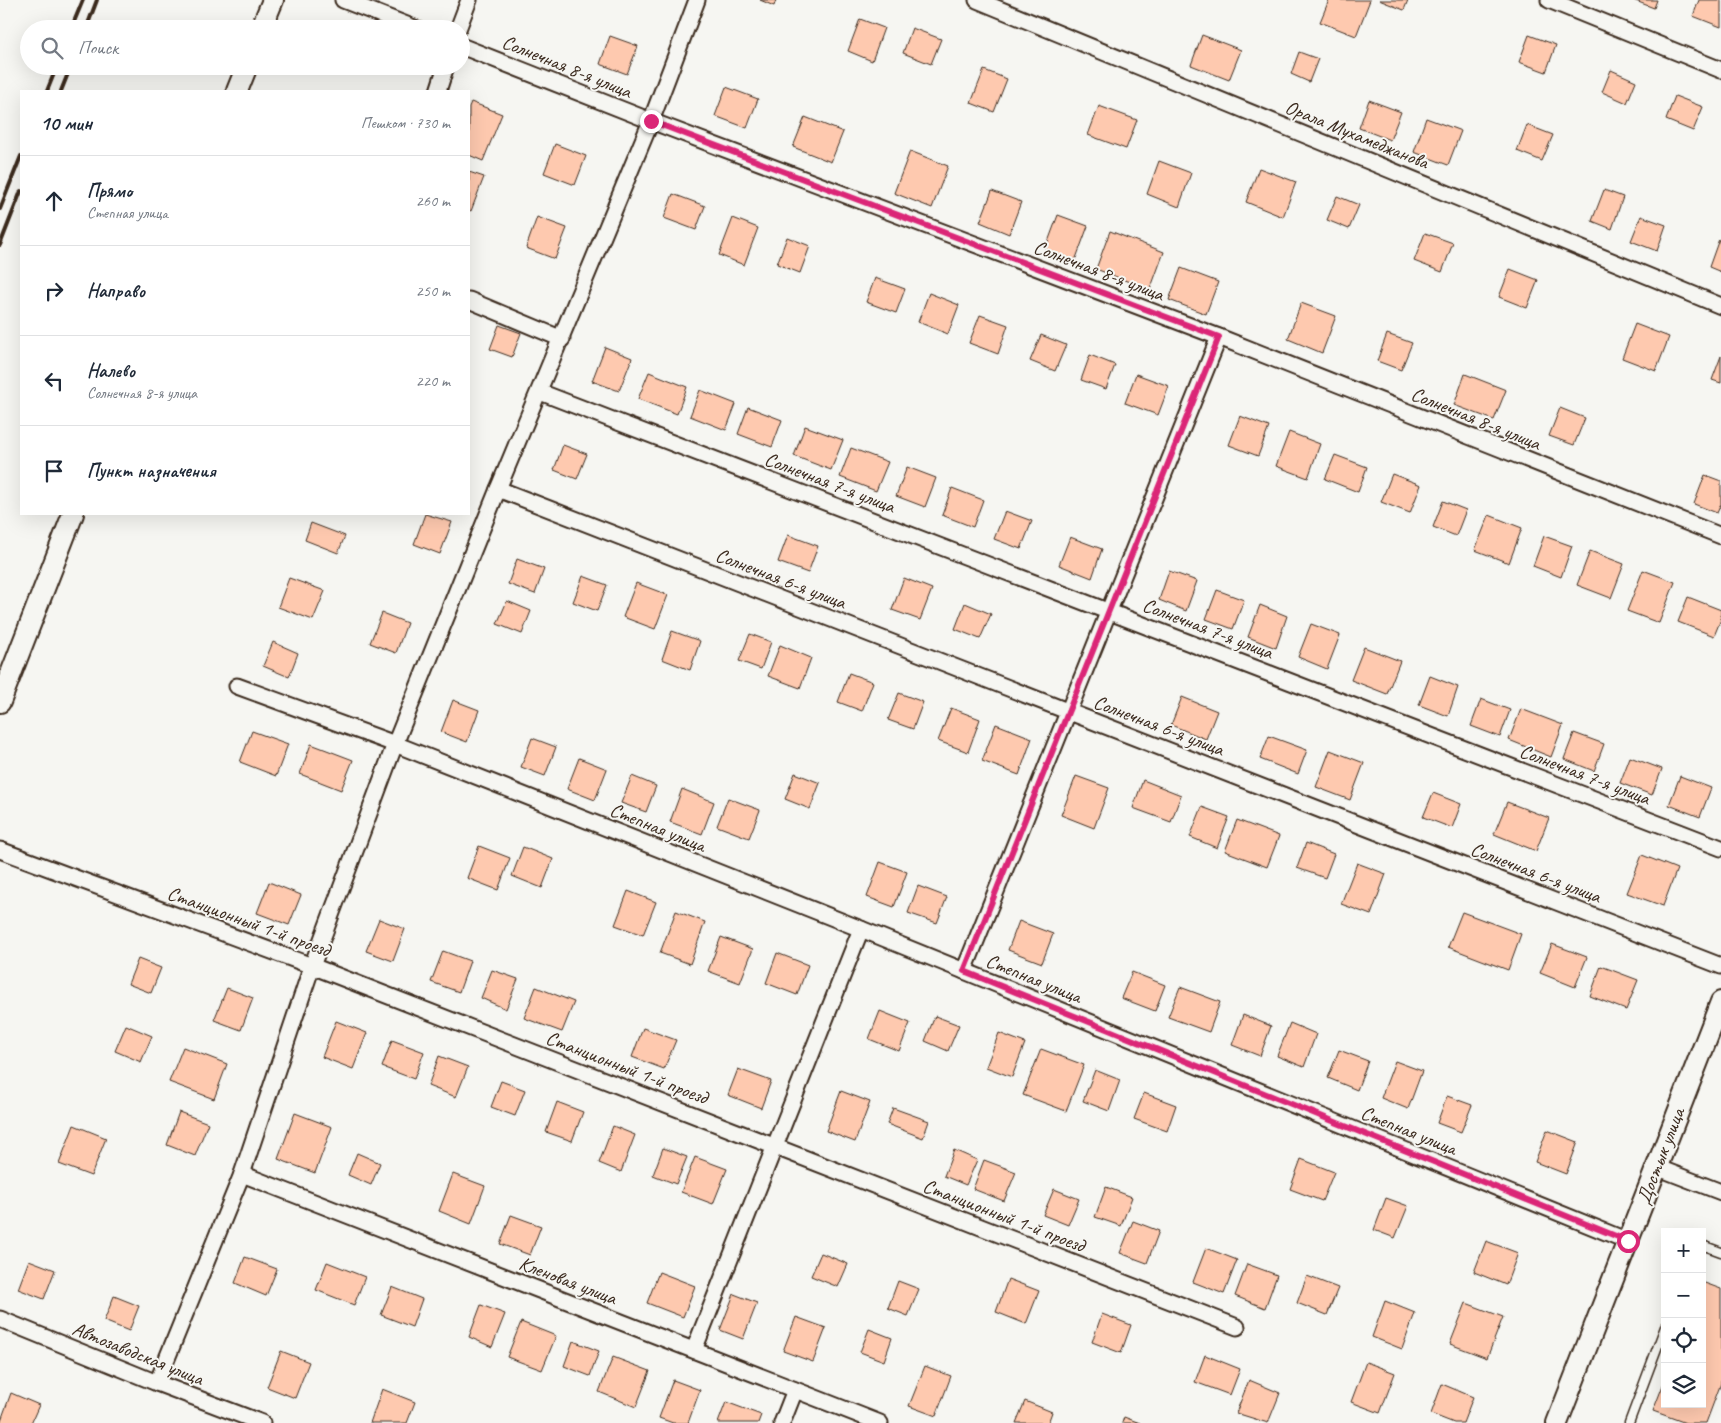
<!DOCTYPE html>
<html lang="ru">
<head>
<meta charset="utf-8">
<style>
	body { margin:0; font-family:Caveat,sans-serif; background:#f6f6f7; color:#1f2937 }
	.controls { position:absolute; right:15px; bottom:15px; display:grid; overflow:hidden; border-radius:0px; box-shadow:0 5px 20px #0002 }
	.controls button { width:45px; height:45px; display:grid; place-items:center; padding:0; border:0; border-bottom:1px solid #e0e1e3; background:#fff; color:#1f2937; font:25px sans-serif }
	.stop { position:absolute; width:15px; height:15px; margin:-11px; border:4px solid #db2777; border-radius:50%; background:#fff }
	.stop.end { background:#db2777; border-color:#fff; box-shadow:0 1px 5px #0008 }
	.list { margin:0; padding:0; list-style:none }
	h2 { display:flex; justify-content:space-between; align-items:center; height:65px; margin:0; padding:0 20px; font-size:21px }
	h2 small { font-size:16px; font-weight:400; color:#747a83 }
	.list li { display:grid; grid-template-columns:32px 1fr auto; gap:15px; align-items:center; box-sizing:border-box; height:90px; padding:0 20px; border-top:1px solid #e0e1e3 }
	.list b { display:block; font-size:19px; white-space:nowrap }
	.list p { margin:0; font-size:16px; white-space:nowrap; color:#747a83 }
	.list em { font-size:16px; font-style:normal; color:#747a83 }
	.icon { flex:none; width:28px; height:28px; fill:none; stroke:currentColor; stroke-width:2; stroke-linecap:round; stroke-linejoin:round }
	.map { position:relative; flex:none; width:1721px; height:1423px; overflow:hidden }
	.search { position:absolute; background:#fff; box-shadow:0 5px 20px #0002; left:20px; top:20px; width:450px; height:55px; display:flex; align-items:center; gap:12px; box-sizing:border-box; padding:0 18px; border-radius:28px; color:#747a83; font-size:19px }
	.panel { position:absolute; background:#fff; box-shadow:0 5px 20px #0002; left:20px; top:90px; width:450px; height:425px; border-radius:0px }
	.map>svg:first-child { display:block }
	.building { fill:#fec9af; stroke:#3b2a1e }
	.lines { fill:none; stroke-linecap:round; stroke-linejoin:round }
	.lane-casing { stroke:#3b2a1e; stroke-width:11 }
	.street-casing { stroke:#3b2a1e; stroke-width:19 }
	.secondary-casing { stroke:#3b2a1e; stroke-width:24 }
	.lane { stroke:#f6f6f2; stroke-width:8 }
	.street { stroke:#f6f6f2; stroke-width:15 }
	.secondary { stroke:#f6f6f2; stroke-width:20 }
	.rail { stroke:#3b2a1e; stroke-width:4 }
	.route { stroke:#db2777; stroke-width:6 }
	.labels { text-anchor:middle; stroke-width:4; stroke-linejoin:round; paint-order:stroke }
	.street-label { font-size:20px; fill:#3b2a1e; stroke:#f6f6f2 }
</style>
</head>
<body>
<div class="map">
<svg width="1721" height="1423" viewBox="0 0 1721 1423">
	<rect width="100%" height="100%" fill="#f6f6f2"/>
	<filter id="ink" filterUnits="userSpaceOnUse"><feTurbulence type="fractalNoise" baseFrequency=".02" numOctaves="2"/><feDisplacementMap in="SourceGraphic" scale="10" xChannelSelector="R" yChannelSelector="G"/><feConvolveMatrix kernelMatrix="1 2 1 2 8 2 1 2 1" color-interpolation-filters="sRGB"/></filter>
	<g filter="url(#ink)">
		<!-- building -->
		<g class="building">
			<polygon points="760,0 776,0 774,6"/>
			<polygon points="1329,0 1370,0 1356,36 1320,22"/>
			<polygon points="1379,0 1408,0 1404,10"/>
			<polygon points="1633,0 1657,0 1654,8"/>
			<polygon points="1699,0 1721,0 1721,27 1693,16"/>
			<polygon points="860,19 884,28 872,61 848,51"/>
			<polygon points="912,28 941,39 931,64 903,53"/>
			<polygon points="1202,35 1241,50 1229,80 1191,65"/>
			<polygon points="1529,35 1556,45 1546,72 1519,62"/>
			<polygon points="610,36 638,46 627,74 600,64"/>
			<polygon points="1299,52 1318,59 1309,82 1291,74"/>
			<polygon points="984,70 1007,79 994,112 971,103"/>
			<polygon points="1611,70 1636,81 1627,103 1602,92"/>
			<polygon points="726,87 758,99 747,128 715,116"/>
			<polygon points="1675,96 1703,107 1693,131 1666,120"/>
			<polygon points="1369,100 1401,112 1390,140 1359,128"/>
			<polygon points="471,102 502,114 483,161 469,155 469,107"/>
			<polygon points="1099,106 1137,120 1126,149 1088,135"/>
			<polygon points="805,117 843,132 831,162 793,147"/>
			<polygon points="1426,118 1461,131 1448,165 1414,152"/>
			<polygon points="1527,125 1553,135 1542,161 1517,151"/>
			<polygon points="555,144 586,156 575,185 544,173"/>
			<polygon points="910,151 948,166 932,208 894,193"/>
			<polygon points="1159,161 1191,173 1179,207 1147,194"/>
			<polygon points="1259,168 1296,182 1283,217 1246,202"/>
			<polygon points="469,172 484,177 471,211 469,210"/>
			<polygon points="1604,190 1623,197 1612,229 1592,221"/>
			<polygon points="992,191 1021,202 1009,234 980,222"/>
			<polygon points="673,194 705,206 696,230 664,218"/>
			<polygon points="1337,196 1359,205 1349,229 1327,220"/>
			<polygon points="1058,215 1088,226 1075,261 1045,250"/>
			<polygon points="1641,216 1666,225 1657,251 1631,241"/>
			<polygon points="537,217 567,228 555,259 526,248"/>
			<polygon points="733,218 758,228 744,265 719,255"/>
			<polygon points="1110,231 1164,252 1150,290 1096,269"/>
			<polygon points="1425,233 1453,243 1442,272 1414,261"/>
			<polygon points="787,237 810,246 800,273 777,264"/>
			<polygon points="1719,239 1721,240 1721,272 1709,267"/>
			<polygon points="1181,268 1218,282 1206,314 1169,300"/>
			<polygon points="1510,269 1538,280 1527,308 1499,297"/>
			<polygon points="875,278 905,289 896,313 866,302"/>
			<polygon points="929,293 959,305 948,334 918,322"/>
			<polygon points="1301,303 1336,316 1322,353 1288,339"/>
			<polygon points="980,315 1008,325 998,354 969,343"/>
			<polygon points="1635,324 1669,337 1656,371 1622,358"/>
			<polygon points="499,325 521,333 512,357 490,349"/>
			<polygon points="1387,334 1412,343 1401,370 1377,361"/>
			<polygon points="1041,335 1066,345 1055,371 1030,361"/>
			<polygon points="605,347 632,358 619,391 592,381"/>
			<polygon points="1090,355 1115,365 1106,389 1081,380"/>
			<polygon points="1721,356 1721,383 1712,380"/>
			<polygon points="649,372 687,387 677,414 638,399"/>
			<polygon points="1136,374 1169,386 1158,415 1125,403"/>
			<polygon points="1465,374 1506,390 1494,420 1454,405"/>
			<polygon points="700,390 736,404 726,430 690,416"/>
			<polygon points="748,407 782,420 772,447 738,434"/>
			<polygon points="1560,408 1585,418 1574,445 1549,436"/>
			<polygon points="1240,416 1269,427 1258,456 1229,445"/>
			<polygon points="805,426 843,440 831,470 794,456"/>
			<polygon points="1289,432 1320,444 1308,478 1276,466"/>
			<polygon points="563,445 587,454 577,479 554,470"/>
			<polygon points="851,448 888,462 876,491 840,477"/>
			<polygon points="1335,455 1367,467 1358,492 1325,479"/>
			<polygon points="907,467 936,478 925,507 896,496"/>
			<polygon points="1392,474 1421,485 1410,513 1381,502"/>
			<polygon points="1705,475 1721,481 1721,504 1717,513 1694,504"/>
			<polygon points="952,488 983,500 973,527 942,515"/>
			<polygon points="1443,501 1466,510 1456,536 1433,527"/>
			<polygon points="1005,511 1032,521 1021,549 994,539"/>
			<polygon points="425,514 452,522 440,554 414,544"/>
			<polygon points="1489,515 1522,528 1509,563 1475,550"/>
			<polygon points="311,523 345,536 338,553 305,540"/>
			<polygon points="788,535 818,546 808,573 778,562"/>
			<polygon points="1544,536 1572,546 1561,577 1533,566"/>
			<polygon points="1070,537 1102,549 1092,578 1059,565"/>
			<polygon points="1590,551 1624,564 1611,598 1577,585"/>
			<polygon points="517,559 544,569 535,594 508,584"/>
			<polygon points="1643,570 1675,582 1659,623 1627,611"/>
			<polygon points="1169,571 1197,581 1186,611 1159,600"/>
			<polygon points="583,576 607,585 597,611 573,602"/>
			<polygon points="289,578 325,591 313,620 278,607"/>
			<polygon points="904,578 932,589 920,620 892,610"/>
			<polygon points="636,583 668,595 655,629 623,617"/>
			<polygon points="1217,590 1244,600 1233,629 1206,619"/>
			<polygon points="1688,597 1721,610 1721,619 1714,636 1678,622"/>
			<polygon points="507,601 531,611 522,634 497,624"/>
			<polygon points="965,603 991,614 980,639 955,629"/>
			<polygon points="1260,605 1287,616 1276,648 1248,637"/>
			<polygon points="382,613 407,623 396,653 370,643"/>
			<polygon points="1311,624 1340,635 1327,669 1298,657"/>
			<polygon points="672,631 700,641 690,670 662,659"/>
			<polygon points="750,634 771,642 761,669 739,661"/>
			<polygon points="273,642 298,653 289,677 263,666"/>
			<polygon points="780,645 811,658 800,688 768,676"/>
			<polygon points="1364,647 1400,661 1387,694 1351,680"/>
			<polygon points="849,673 873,682 862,711 838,702"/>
			<polygon points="1430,676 1458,687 1448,716 1419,705"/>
			<polygon points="899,693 923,702 913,729 888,720"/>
			<polygon points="1182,697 1217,711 1206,739 1171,725"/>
			<polygon points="1481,699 1510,710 1500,737 1471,726"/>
			<polygon points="453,700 479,710 467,742 441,732"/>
			<polygon points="951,708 980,719 968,752 938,741"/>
			<polygon points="1521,709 1563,725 1551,757 1509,740"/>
			<polygon points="996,724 1032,738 1019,775 982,761"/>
			<polygon points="252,731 288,744 276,776 240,762"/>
			<polygon points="1574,733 1604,744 1594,771 1564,759"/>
			<polygon points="1269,736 1307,750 1298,774 1260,759"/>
			<polygon points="532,738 556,747 545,776 521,767"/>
			<polygon points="311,744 353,760 341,790 300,774"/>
			<polygon points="1330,750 1364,763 1350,800 1316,787"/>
			<polygon points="1630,757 1662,769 1652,795 1620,783"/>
			<polygon points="579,758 607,769 595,800 567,789"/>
			<polygon points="795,773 820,783 810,809 785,799"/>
			<polygon points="632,776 656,786 646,812 621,803"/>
			<polygon points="1076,776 1109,788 1094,828 1061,815"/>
			<polygon points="1680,776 1711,788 1700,817 1669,805"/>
			<polygon points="1143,780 1181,795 1171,822 1133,808"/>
			<polygon points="682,789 714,802 702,834 670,822"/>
			<polygon points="1433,793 1461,804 1452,828 1423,817"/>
			<polygon points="728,798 760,810 749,838 717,826"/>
			<polygon points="1507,802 1549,818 1536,851 1494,834"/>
			<polygon points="1202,807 1229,817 1217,848 1190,837"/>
			<polygon points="1237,820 1279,836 1267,867 1225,851"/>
			<polygon points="1306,843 1334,854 1325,878 1297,868"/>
			<polygon points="479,846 510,858 498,890 467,878"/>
			<polygon points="523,847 553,859 542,888 512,876"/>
			<polygon points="1642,855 1677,869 1663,906 1627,893"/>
			<polygon points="880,862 907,872 894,907 867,897"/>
			<polygon points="1357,863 1386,874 1371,915 1341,904"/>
			<polygon points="269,882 301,895 289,925 257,913"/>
			<polygon points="918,886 947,897 937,923 908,913"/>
			<polygon points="628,891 656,902 643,935 615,925"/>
			<polygon points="676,911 705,922 690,964 660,953"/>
			<polygon points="1462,912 1521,934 1508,970 1448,947"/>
			<polygon points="379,919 405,929 393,961 366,951"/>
			<polygon points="1019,921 1053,934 1042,963 1008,950"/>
			<polygon points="721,937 753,949 740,983 708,971"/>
			<polygon points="1552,944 1587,957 1575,987 1540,973"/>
			<polygon points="443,951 470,961 459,992 431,982"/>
			<polygon points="777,953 808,965 797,995 766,983"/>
			<polygon points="138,959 161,968 151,993 128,984"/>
			<polygon points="1601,966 1638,980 1626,1010 1590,996"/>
			<polygon points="492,970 518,979 506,1009 481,998"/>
			<polygon points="1132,972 1165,985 1155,1011 1121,998"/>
			<polygon points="536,987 574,1002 562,1032 524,1018"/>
			<polygon points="1180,987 1220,1002 1209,1032 1168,1017"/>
			<polygon points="227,988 253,998 241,1030 214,1020"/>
			<polygon points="880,1011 910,1023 899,1051 869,1039"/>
			<polygon points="1243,1015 1271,1026 1260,1056 1232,1045"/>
			<polygon points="935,1016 959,1025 948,1051 925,1041"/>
			<polygon points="336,1021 367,1033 353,1069 322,1057"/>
			<polygon points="1290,1023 1316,1034 1304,1067 1277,1056"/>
			<polygon points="126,1025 152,1036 141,1062 115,1051"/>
			<polygon points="643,1028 676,1040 664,1069 632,1057"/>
			<polygon points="999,1033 1025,1043 1012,1077 986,1067"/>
			<polygon points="392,1040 424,1052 414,1079 382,1067"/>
			<polygon points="183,1047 227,1064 214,1099 169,1082"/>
			<polygon points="1041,1049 1084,1065 1066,1111 1023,1095"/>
			<polygon points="1339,1050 1368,1061 1357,1090 1328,1078"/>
			<polygon points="439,1056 468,1067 456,1097 428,1086"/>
			<polygon points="1395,1061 1422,1071 1408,1109 1381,1098"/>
			<polygon points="738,1069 771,1081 761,1108 728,1095"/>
			<polygon points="1095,1070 1120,1080 1109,1111 1083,1101"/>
			<polygon points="501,1081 525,1090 515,1116 491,1107"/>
			<polygon points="841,1091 870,1102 855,1142 826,1131"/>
			<polygon points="1144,1093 1176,1105 1167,1131 1134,1119"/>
			<polygon points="1447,1096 1472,1105 1461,1132 1437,1123"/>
			<polygon points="557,1102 583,1112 572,1141 546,1132"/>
			<polygon points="893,1108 929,1121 923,1138 887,1124"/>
			<polygon points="179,1112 208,1123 195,1156 167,1145"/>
			<polygon points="295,1113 332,1127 315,1173 278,1159"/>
			<polygon points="74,1125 106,1138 91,1176 59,1164"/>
			<polygon points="613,1126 635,1135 621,1172 599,1163"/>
			<polygon points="1547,1130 1578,1142 1566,1174 1535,1162"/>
			<polygon points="663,1148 687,1157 676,1184 653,1175"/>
			<polygon points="954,1150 977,1160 966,1185 944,1176"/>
			<polygon points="357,1153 380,1163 371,1185 348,1175"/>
			<polygon points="695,1157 727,1169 713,1204 681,1192"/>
			<polygon points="1301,1159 1334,1172 1322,1201 1290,1189"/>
			<polygon points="984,1160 1016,1172 1004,1201 973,1189"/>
			<polygon points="453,1174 485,1186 471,1224 439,1211"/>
			<polygon points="1106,1187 1132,1197 1121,1226 1095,1217"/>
			<polygon points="1054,1189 1079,1199 1068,1225 1043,1215"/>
			<polygon points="1386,1198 1408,1206 1395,1238 1374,1230"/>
			<polygon points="511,1215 541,1226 530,1255 500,1244"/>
			<polygon points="1133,1221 1159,1231 1147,1263 1120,1253"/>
			<polygon points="1486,1241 1518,1253 1506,1285 1474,1272"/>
			<polygon points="1206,1248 1237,1260 1224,1294 1193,1282"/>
			<polygon points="821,1253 848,1264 838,1287 811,1276"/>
			<polygon points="245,1257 277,1269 266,1296 235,1283"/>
			<polygon points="29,1260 55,1270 44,1299 18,1289"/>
			<polygon points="327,1262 365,1277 354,1305 316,1290"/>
			<polygon points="1247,1264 1277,1275 1265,1308 1235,1296"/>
			<polygon points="659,1272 695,1286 683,1317 647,1303"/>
			<polygon points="1307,1276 1338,1288 1327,1315 1297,1303"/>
			<polygon points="1008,1279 1039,1291 1026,1324 996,1312"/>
			<polygon points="898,1281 919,1289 908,1316 888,1308"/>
			<polygon points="1702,1282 1721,1289 1721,1383 1706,1423 1686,1423 1653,1411 1665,1380 1665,1404 1702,1404"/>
			<polygon points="392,1287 422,1299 412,1327 381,1315"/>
			<polygon points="734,1294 757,1303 743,1339 720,1330"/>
			<polygon points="114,1296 139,1306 129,1331 104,1321"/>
			<polygon points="1385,1301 1415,1313 1402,1349 1372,1337"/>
			<polygon points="1466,1303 1503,1317 1487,1358 1450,1344"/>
			<polygon points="481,1305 505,1314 492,1347 469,1337"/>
			<polygon points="1102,1314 1131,1325 1121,1353 1092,1342"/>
			<polygon points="796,1317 826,1328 813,1362 783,1351"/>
			<polygon points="521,1322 556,1336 542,1370 507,1357"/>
			<polygon points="869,1329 892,1338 884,1361 860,1352"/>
			<polygon points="573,1341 599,1351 590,1376 564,1366"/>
			<polygon points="281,1351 309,1362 295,1398 267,1387"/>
			<polygon points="1205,1355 1240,1369 1230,1395 1195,1382"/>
			<polygon points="613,1357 650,1371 636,1407 599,1392"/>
			<polygon points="1366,1362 1395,1373 1380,1413 1351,1402"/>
			<polygon points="925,1366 951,1376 936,1416 909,1406"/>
			<polygon points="673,1380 700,1390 688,1423 673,1423 659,1418"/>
			<polygon points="1249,1380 1280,1393 1268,1423 1236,1413"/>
			<polygon points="1442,1384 1473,1397 1463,1423 1454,1423 1431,1414"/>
			<polygon points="382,1389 415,1402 407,1423 370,1423"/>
			<polygon points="11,1393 39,1405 31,1423 0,1423"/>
			<polygon points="1025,1401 1052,1412 1048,1423 1016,1423"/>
			<polygon points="726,1402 761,1415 758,1423 718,1423"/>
			<polygon points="1124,1417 1140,1423 1122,1423"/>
		</g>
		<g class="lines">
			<defs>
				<g id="lane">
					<polyline points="1702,1245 1721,1252"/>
					<polyline points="1629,1423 1665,1327"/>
				</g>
				<g id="street">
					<polyline points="343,0 417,29"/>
					<polyline points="977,0 1721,306"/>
					<polyline points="1549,0 1721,70"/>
					<polyline points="458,29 469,0"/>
					<polyline points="461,46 651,121 1219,337 1721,536"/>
					<polyline points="438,91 446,66"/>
					<polyline points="469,300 562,339"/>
					<polyline points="540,392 1721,848"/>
					<polyline points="498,489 1721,966"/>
					<polyline points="237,686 395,744 861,929 1628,1241"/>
					<polyline points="0,850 312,966 1237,1327"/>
					<polyline points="964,971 1219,337"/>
					<polyline points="1656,1167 1721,1192"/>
					<polyline points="242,1174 880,1423"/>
					<polyline points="0,1319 157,1383 262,1423"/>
					<polyline points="694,1350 861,929"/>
					<polyline points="157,1383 242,1174 312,966 395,744 498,489 651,121 697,0"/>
					<polyline points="782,1423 795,1390"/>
				</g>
				<g id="secondary">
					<polyline points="261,29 273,0"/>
					<polyline points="237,91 247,66"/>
					<polyline points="0,702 73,514"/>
					<polyline points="1557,1423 1721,1002"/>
				</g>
			</defs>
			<!-- lane casing -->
			<use href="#lane" class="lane-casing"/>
			<!-- street casing -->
			<use href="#street" class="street-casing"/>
			<!-- secondary casing -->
			<use href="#secondary" class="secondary-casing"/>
			<!-- lane -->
			<use href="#lane" class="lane"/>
			<!-- street -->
			<use href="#street" class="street"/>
			<!-- secondary -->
			<use href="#secondary" class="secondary"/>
			<!-- rail -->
			<g class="rail">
				<polyline points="71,29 83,0"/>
				<polyline points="86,29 97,0"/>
				<polyline points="47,91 57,66"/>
				<polyline points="61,91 71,66"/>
				<polyline points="0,209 21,156"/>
				<polyline points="0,245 21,191"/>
			</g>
		</g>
	</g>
	<g class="lines" filter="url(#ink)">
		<!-- route -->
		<polyline class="route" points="651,121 1219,337 964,971 1628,1241"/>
	</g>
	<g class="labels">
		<!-- street labels -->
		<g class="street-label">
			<text transform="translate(567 66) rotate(22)" y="7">Солнечная 8-я улица</text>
			<text transform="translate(1357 134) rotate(22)" y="7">Орала Мухамеджанова</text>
			<text transform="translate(1099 270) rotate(21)" y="7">Солнечная 8-я улица</text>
			<text transform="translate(1476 418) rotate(22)" y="7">Солнечная 8-я улица</text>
			<text transform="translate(830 482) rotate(21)" y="7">Солнечная 7-я улица</text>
			<text transform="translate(781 578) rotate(21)" y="7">Солнечная 6-я улица</text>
			<text transform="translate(1208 628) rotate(21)" y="7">Солнечная 7-я улица</text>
			<text transform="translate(1159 725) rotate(21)" y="7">Солнечная 6-я улица</text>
			<text transform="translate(1585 774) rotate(21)" y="7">Солнечная 7-я улица</text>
			<text transform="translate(658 827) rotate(22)" y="7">Степная улица</text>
			<text transform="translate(1536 872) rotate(21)" y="7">Солнечная 6-я улица</text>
			<text transform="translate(249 921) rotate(20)" y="7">Станционный 1-й проезд</text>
			<text transform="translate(1034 978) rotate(22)" y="7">Степная улица</text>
			<text transform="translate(627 1067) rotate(21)" y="7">Станционный 1-й проезд</text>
			<text transform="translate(1409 1130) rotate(22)" y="7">Степная улица</text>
			<text transform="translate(1660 1156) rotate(-69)" y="7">Достык улица</text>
			<text transform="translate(1004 1215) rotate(21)" y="7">Станционный 1-й проезд</text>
			<text transform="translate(568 1280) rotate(21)" y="7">Кленовая улица</text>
			<text transform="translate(138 1353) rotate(22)" y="7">Автозаводская улица</text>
		</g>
	</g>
</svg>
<div class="controls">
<button>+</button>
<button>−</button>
<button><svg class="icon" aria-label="locate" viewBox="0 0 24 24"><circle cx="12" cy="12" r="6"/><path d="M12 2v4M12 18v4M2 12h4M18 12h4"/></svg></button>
<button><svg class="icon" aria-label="layers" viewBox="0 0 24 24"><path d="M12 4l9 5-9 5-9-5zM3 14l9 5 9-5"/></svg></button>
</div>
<div class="stop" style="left:1628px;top:1241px"></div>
<div class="stop end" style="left:651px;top:121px"></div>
<div class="search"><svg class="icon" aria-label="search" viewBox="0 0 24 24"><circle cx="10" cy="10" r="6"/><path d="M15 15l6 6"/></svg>Поиск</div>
<section class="panel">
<h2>10 мин<small>Пешком · 730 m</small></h2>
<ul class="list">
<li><svg class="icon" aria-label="ahead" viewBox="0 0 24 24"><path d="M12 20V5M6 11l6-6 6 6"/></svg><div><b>Прямо</b><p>Степная улица</p></div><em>260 m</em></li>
<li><svg class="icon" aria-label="right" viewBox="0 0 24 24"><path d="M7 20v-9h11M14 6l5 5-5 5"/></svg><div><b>Направо</b></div><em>250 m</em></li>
<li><svg class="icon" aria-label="left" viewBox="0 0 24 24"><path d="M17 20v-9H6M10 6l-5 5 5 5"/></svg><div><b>Налево</b><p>Солнечная 8-я улица</p></div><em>220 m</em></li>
<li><svg class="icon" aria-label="arrive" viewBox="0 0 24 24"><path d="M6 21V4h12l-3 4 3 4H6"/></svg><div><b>Пункт назначения</b></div></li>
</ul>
</section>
</div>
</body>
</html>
